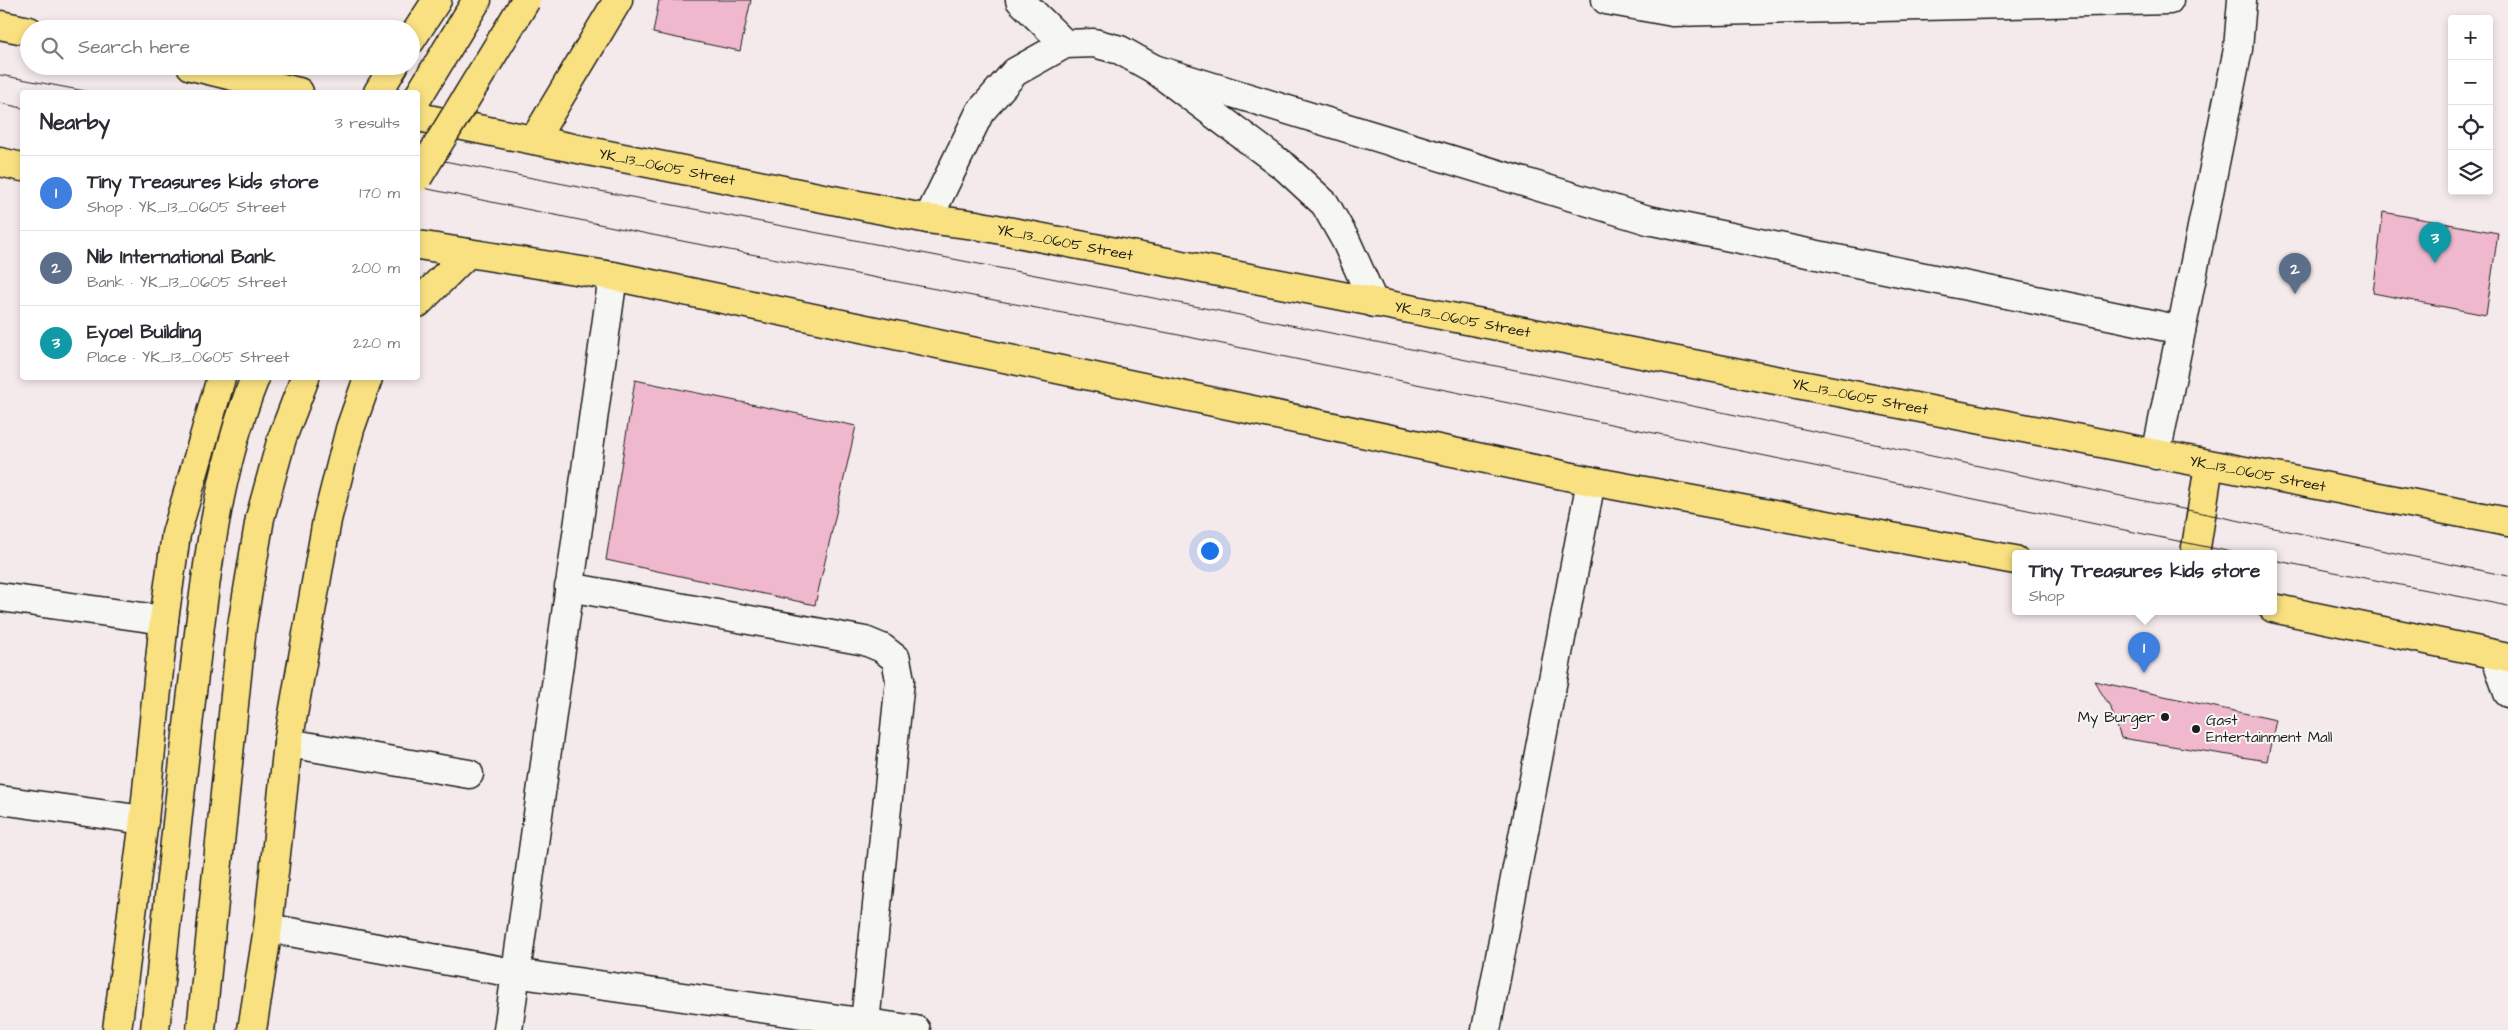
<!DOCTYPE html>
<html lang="en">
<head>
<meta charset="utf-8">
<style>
	body { margin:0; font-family:"Architects Daughter",sans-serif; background:#f2f2f3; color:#2b2b33 }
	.controls { position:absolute; right:15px; top:15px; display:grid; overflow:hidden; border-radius:5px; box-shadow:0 2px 8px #0003 }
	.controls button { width:45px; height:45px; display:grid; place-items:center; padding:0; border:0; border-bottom:1px solid #e1e1e2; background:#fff; color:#2b2b33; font:25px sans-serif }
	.you { position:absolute; left:1209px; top:550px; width:18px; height:18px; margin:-12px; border:4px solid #fff; border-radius:50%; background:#1a73e8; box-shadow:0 0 0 8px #1a73e833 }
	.badge { display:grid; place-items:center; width:32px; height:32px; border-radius:50%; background:#1c1c1c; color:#fff; font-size:16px; font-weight:700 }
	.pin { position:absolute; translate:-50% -41px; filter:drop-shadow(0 1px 2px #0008) }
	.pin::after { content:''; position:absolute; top:26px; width:18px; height:15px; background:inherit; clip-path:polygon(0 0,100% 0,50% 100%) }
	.popup { position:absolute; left:2012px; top:550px; width:265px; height:65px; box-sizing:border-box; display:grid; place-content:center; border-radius:5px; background:#fff; filter:drop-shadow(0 1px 4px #0005); font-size:16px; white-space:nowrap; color:#7c7c81 }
	.popup b { font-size:19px; color:#2b2b33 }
	.popup::after { content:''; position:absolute; left:50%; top:100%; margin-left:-10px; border:10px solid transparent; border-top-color:#fff }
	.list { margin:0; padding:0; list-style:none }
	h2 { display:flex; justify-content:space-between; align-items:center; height:65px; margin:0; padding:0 20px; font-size:21px }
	h2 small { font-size:16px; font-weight:400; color:#7c7c81 }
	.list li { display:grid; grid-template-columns:32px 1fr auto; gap:15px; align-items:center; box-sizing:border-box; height:75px; padding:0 20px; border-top:1px solid #e1e1e2 }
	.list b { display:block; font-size:19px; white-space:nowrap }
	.list p { margin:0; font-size:16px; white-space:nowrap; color:#7c7c81 }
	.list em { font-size:16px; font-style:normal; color:#7c7c81 }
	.icon { flex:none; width:28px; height:28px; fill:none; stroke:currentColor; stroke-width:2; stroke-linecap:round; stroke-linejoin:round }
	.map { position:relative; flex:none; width:2508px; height:1030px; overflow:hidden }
	.search { position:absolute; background:#fff; box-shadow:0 2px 8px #0003; left:20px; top:20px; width:400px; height:55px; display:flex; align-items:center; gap:12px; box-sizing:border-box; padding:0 18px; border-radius:28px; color:#7c7c81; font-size:19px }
	.panel { position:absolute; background:#fff; box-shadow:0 2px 8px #0003; left:20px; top:90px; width:400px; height:290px; border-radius:5px }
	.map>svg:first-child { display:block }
	.building { fill:#f0b8cd; stroke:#1c1c1c }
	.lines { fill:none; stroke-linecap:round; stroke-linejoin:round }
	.minor-casing { stroke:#1c1c1c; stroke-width:31 }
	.major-casing { stroke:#1c1c1c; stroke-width:31 }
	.minor { stroke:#f6f6f2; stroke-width:28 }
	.major { stroke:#f9e181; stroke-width:28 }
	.tram { stroke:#1c1c1c; stroke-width:1 }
	.major-bridge-casing { stroke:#1c1c1c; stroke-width:31; stroke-linecap:butt }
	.major-bridge { stroke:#f9e181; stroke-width:28 }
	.poi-dot { fill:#1c1c1c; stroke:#f6f6f2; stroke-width:2 }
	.labels { text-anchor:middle; stroke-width:4; stroke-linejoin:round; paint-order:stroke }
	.street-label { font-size:15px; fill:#1c1c1c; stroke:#f6f6f2 }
	.poi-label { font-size:15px; fill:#1c1c1c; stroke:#f6f6f2; text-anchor:end }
</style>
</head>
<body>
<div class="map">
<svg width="2508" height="1030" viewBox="0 0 2508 1030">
	<rect width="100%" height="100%" fill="#f5eaeb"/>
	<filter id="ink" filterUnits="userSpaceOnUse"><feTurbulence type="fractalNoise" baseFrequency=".02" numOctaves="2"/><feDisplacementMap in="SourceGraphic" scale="10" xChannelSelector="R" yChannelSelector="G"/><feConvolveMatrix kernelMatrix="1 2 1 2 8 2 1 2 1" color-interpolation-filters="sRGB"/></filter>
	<g filter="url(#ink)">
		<!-- building -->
		<g class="building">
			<polygon points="659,0 751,0 740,51 653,33"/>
			<polygon points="2383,212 2498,233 2486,315 2373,293"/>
			<polygon points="635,380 856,426 815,605 606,560"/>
			<polygon points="2094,681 2276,720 2267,761 2121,738 2111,708"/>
		</g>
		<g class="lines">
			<defs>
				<g id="minor">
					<polyline points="1020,0 1065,44"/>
					<polyline points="1606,0 1673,12 2169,0"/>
					<polyline points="1154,69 1648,220 2181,330"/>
					<polyline points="928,219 980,112 1015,72 1065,44 1094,43 1120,50 1154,69 1285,167 1325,204 1346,241 1374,303"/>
					<polyline points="2156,455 2238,49 2242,0"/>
					<polyline points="569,587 865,641 882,648 896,659 900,680 865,1023"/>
					<polyline points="0,597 164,620"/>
					<polyline points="2495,655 2508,693"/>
					<polyline points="288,743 469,774"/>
					<polyline points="0,800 144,820"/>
					<polyline points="268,928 514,973 916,1030"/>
					<polyline points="508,1030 613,276"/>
					<polyline points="1486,1030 1591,481"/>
				</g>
				<g id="major">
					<polyline points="0,25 29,31"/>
					<polyline points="411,40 437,0"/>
					<polyline points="191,66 299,92"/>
					<polyline points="378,92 394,66"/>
					<polyline points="418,97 477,0"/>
					<path id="s1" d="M418,117l510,102 48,6 1532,297"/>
					<polyline points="534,140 618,0"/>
					<polyline points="0,162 22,167"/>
					<polyline points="418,245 613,276 1591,481 2015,560"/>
					<polyline points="418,303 468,253"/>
					<polyline points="2195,554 2209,465"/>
					<polyline points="2273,608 2508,657"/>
					<polyline points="117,1030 144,820 164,620 176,534 221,378"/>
					<path d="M155,1030c12,-115 24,-231 38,-346 12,-103 23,-210 62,-306"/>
					<polyline points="201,1030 242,626 260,518 282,438 305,378"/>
					<polyline points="252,1030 268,928 288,743 327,520 350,429 368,378"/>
				</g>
			</defs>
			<!-- minor casing -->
			<use href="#minor" class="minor-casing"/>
			<!-- major casing -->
			<use href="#major" class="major-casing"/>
			<!-- minor -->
			<use href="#minor" class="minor"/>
			<!-- major -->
			<use href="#major" class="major"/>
			<!-- tram -->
			<g class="tram">
				<polyline points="0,75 90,92"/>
				<polyline points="0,103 22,108"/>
				<path d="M418,156c473,91 947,181 1419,280 223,47 447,95 671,140"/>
				<polyline points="418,187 687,242 1174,334 2241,554"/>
				<polyline points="2273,560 2508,606"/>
			</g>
			<defs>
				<polyline id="major-bridge" points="418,177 526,0"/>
			</defs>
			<!-- major-bridge casing -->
			<use href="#major-bridge" class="major-bridge-casing"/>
			<!-- major-bridge -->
			<use href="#major-bridge" class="major-bridge"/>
		</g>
	</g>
	<!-- markers -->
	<g class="poi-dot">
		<circle cx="2165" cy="717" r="5"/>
		<circle cx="2196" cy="729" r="5"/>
	</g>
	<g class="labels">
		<!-- street labels -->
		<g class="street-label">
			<text dy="5" stroke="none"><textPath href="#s1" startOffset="254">YK_13_0605 Street</textPath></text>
			<text dy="5" stroke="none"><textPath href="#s1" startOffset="659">YK_13_0605 Street</textPath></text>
			<text dy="5" stroke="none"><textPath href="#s1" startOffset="1064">YK_13_0605 Street</textPath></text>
			<text dy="5" stroke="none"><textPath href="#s1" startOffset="1469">YK_13_0605 Street</textPath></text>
			<text dy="5" stroke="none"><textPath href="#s1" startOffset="1874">YK_13_0605 Street</textPath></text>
		</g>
		<!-- poi labels -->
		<g class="poi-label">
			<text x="2155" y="722">My Burger</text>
			<text x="2206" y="725" text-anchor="start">Gast<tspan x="2206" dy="17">Entertainment Mall</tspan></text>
		</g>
	</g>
</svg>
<div class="controls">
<button>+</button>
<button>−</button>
<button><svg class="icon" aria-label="locate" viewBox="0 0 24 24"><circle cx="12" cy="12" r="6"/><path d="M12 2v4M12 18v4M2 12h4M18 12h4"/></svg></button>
<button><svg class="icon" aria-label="layers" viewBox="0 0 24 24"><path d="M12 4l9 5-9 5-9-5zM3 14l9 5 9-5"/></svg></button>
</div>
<div class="you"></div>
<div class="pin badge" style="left:2144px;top:673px;background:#3f7fe0">1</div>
<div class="popup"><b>Tiny Treasures kids store</b>Shop</div>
<div class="pin badge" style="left:2295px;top:294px;background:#5c6f8a">2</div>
<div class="pin badge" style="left:2435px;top:263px;background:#0f9aa8">3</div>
<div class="search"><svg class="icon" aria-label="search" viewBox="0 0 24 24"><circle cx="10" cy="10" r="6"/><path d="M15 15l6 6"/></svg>Search here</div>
<section class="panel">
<h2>Nearby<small>3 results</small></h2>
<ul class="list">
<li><span class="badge" style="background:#3f7fe0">1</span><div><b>Tiny Treasures kids store</b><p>Shop · YK_13_0605 Street</p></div><em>170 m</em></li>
<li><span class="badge" style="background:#5c6f8a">2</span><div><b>Nib International Bank</b><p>Bank · YK_13_0605 Street</p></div><em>200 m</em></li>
<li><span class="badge" style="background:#0f9aa8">3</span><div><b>Eyoel Building</b><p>Place · YK_13_0605 Street</p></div><em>220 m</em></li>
</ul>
</section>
</div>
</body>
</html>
